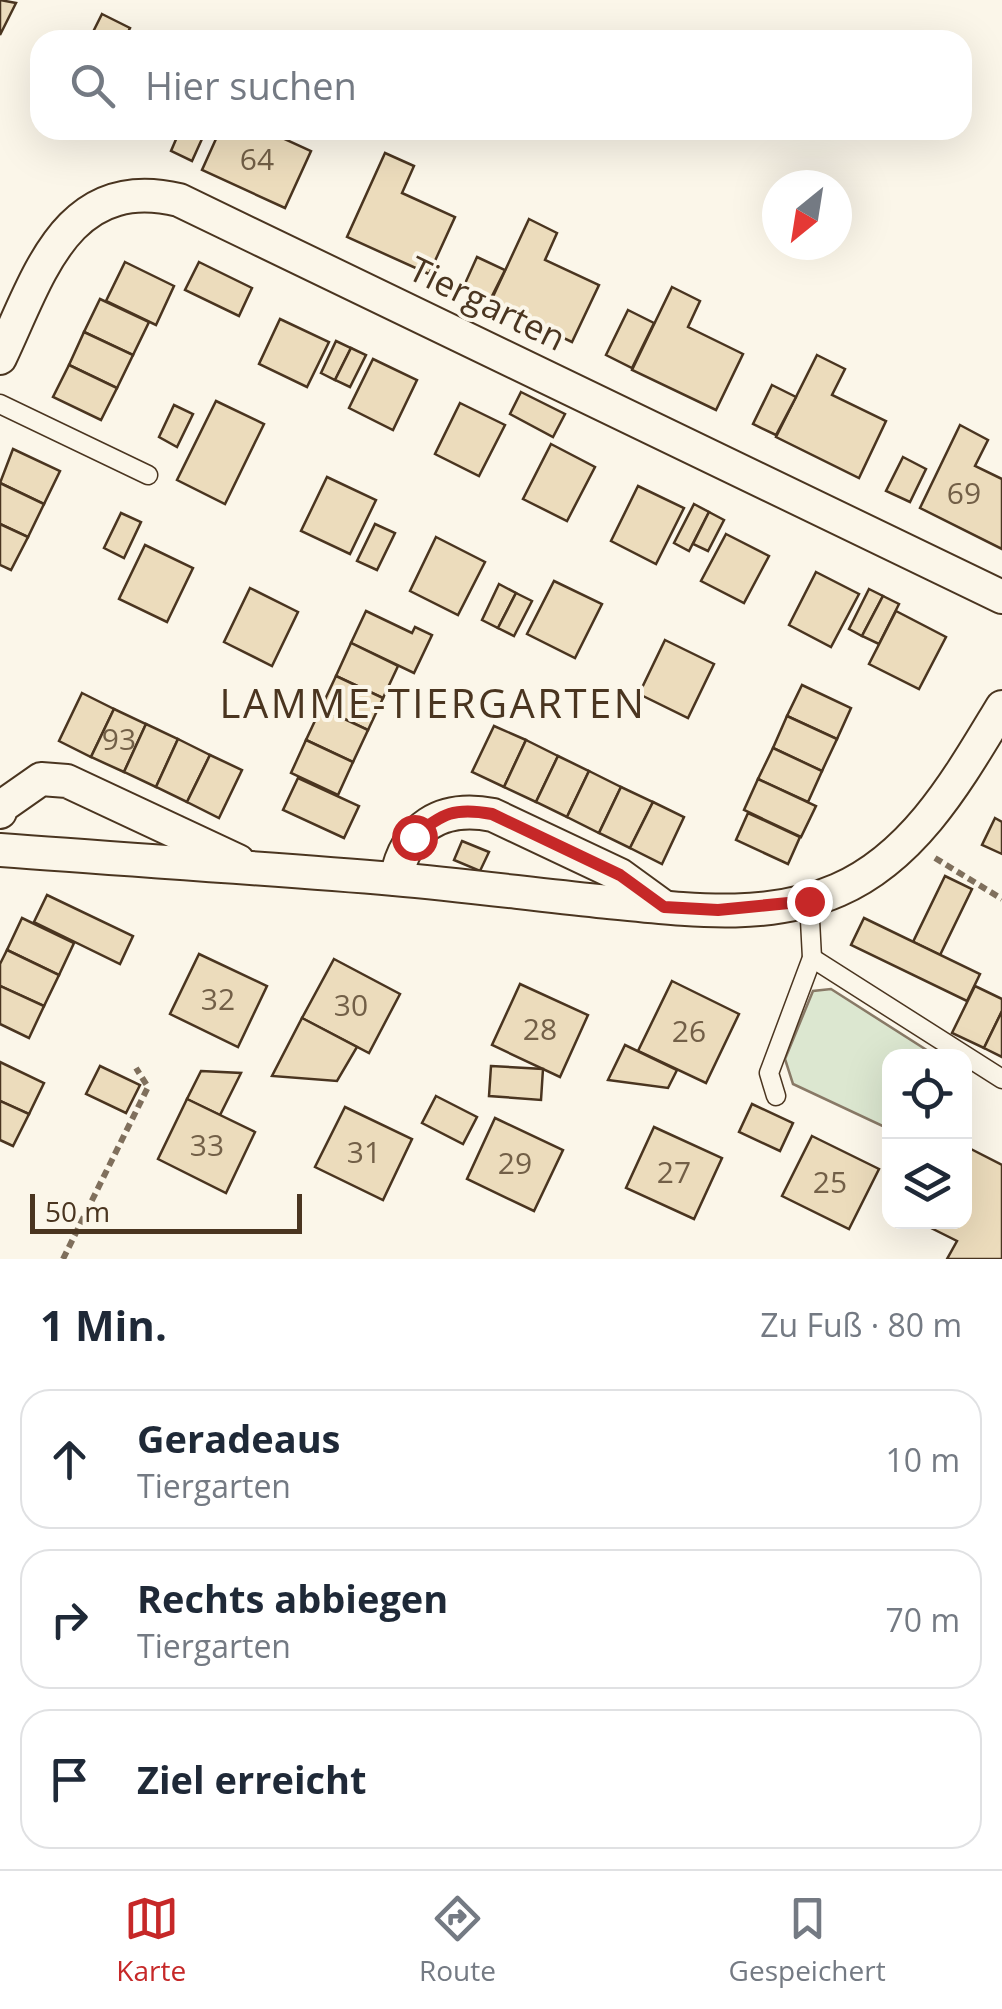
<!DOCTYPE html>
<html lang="de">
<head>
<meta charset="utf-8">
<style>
	body { margin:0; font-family:"Open Sans",sans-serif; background:#f2f2f3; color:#1f2937 }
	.controls { position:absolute; right:30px; bottom:30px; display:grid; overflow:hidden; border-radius:20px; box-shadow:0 10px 40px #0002 }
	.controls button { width:90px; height:90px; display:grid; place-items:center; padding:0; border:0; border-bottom:2px solid #e0e1e3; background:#fff; color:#1f2937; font:50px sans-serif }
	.compass { position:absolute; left:762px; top:170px; width:90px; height:90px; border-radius:50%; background:#fff; box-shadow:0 10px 40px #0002; rotate:210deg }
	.scale { position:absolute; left:30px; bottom:25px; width:272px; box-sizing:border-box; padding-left:10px; border:5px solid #4a3520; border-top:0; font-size:28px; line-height:35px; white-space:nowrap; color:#4a3520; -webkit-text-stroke:8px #fbf6e9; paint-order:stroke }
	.stop { position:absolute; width:30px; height:30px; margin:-22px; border:8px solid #c62828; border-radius:50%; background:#fff }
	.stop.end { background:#c62828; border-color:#fff; box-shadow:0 2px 10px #0008 }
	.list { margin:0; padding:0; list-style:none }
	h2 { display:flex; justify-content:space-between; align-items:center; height:130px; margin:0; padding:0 40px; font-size:42px }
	h2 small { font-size:32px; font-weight:400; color:#747a83 }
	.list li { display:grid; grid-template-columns:65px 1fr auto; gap:30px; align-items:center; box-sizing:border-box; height:140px; margin:0 20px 20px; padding:0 20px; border:2px solid #e0e1e3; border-radius:30px }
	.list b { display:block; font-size:38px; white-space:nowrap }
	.list p { margin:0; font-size:32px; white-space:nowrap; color:#747a83 }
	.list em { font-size:32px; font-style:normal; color:#747a83 }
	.icon { flex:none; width:55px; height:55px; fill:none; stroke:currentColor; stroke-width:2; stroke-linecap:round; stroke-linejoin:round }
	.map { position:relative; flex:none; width:1002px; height:1259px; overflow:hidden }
	.search { position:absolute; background:#fff; box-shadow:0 10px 40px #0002; left:30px; right:30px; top:30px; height:110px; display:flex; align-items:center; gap:25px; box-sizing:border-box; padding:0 35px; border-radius:30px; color:#747a83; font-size:38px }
	.sheet { height:610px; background:#fff }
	nav { display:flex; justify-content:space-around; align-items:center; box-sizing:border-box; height:140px; border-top:2px solid #e0e1e3; background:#fff; font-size:28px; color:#747a83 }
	nav a { display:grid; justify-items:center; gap:5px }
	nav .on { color:#c62828 }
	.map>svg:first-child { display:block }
	.green { fill:#dce7d0; stroke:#887966; stroke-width:2.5 }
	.building { fill:#ecdcbc; stroke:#4a3520; stroke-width:2.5 }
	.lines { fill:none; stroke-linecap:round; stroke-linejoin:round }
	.service-casing { stroke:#4a3520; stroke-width:21 }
	.minor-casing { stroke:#4a3520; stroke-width:36 }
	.path { stroke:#7f6f5c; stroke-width:6; stroke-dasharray:8 5; stroke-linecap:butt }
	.service { stroke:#fbf6e9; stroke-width:18 }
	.minor { stroke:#fbf6e9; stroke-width:32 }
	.route { stroke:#c62828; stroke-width:12 }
	.labels { text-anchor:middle; stroke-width:8; stroke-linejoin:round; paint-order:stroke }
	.number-label { font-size:30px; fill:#725f47 }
	.street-label { font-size:35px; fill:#4a3520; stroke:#fbf6e9 }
	.quarter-label { font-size:40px; letter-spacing:2.5px; fill:#4a3520; stroke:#fbf6e9 }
</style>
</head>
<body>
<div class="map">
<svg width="1002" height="1259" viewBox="0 0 1002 1259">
	<rect width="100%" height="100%" fill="#fbf6e9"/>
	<!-- green -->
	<polygon class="green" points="831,989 936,1056 890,1056 889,1129 793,1084 785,1059 813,991"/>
	<!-- building -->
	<g class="building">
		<polygon points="0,0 16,3 0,35"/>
		<polygon points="102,14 130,28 124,40 89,40"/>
		<polygon points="180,130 206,130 192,161 171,151"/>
		<polygon points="220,130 265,130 311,151 285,208 202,170"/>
		<polygon points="385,153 414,166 402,193 455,217 429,274 347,237"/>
		<polygon points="529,219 557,233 545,260 599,285 572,342 490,303"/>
		<polygon points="477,257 505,270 490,300 463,288"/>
		<polygon points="125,262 174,286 156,325 106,301"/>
		<polygon points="199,262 252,288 239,316 185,290"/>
		<polygon points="672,287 700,301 688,327 743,354 716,410 632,370"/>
		<polygon points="100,299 149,322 133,355 84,332"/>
		<polygon points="628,310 654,323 632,368 606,355"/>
		<polygon points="280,319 329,342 307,387 259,364"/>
		<polygon points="84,332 133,355 117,388 69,365"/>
		<polygon points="336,341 351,348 335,380 321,373"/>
		<polygon points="351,348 366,355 350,387 335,380"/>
		<polygon points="817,355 845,369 832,395 886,421 859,478 776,437"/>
		<polygon points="373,359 417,380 393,430 349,408"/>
		<polygon points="69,365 117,388 101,420 53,397"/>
		<polygon points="772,385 796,397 776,435 753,424"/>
		<polygon points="521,392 565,414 553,437 510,414"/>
		<polygon points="216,401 264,424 225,504 177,480"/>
		<polygon points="460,403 505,425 479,476 435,454"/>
		<polygon points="174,405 193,414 177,447 159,437"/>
		<polygon points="960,425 988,440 975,466 1002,479 1002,549 920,508"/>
		<polygon points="551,444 595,467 567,521 523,499"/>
		<polygon points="13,449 60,471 44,504 0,483"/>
		<polygon points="903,457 926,469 910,502 886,491"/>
		<polygon points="327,477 376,500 350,554 301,531"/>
		<polygon points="0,483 44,504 28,537 0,524"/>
		<polygon points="638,486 684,508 656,564 611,541"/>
		<polygon points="694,504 709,512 689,551 674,543"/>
		<polygon points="709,512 724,520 708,551 693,544"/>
		<polygon points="121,513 141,522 124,558 104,548"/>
		<polygon points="0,524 28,537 11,570 0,565"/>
		<polygon points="375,524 395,533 377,570 357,561"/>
		<polygon points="726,534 769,556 744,603 701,581"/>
		<polygon points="436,537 485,562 458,615 410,591"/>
		<polygon points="145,545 193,568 167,622 119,599"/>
		<polygon points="816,572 859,594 831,647 789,625"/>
		<polygon points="554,581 602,604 575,658 527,634"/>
		<polygon points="499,584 516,593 498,628 482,620"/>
		<polygon points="250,588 298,612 272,666 224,642"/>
		<polygon points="869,589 883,596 862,636 849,629"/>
		<polygon points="516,593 532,601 514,636 498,628"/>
		<polygon points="883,596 899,604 879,644 862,636"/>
		<polygon points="366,611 412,633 415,627 432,635 414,673 351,643"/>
		<polygon points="896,611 946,637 919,689 869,664"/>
		<polygon points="665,640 714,664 688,718 639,694"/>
		<polygon points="351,643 398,666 383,698 336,676"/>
		<polygon points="336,676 383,698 368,730 321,708"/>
		<polygon points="802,685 851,708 837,739 787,716"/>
		<polygon points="82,693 114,709 91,757 59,741"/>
		<polygon points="321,708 368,730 353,762 306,740"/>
		<polygon points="114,709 146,724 124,772 91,757"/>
		<polygon points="787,716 837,739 822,771 773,748"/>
		<polygon points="146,724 178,739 156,787 124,772"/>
		<polygon points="494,726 526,740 504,787 472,772"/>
		<polygon points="178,739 210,755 187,802 156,787"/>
		<polygon points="306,740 353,762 338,795 291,773"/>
		<polygon points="526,740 558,756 536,802 504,787"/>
		<polygon points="773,748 822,771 808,802 758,779"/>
		<polygon points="210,755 242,770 219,818 187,802"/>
		<polygon points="558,756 589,771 567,817 536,802"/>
		<polygon points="589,771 621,787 599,833 567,817"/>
		<polygon points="298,778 359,806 344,838 283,810"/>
		<polygon points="758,779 816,806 801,837 744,810"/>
		<polygon points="621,787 653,802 630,848 599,833"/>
		<polygon points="653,802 684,817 662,864 630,848"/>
		<polygon points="748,813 800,837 788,864 736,840"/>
		<polygon points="995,818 1002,822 1002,854 982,845"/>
		<polygon points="462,841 489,852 480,871 454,860"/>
		<polygon points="945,876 972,889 940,955 913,942"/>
		<polygon points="47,895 133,936 120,964 34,922"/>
		<polygon points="22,918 74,943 59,975 7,950"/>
		<polygon points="864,918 980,974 967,1001 851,945"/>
		<polygon points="7,950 59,975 44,1006 0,986 0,964"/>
		<polygon points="199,954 267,986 238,1047 170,1014"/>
		<polygon points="334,959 400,994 369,1053 302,1018"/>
		<polygon points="672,981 739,1014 706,1083 638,1051"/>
		<polygon points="520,984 588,1015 560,1077 492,1045"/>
		<polygon points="0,986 44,1006 29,1038 0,1024"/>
		<polygon points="975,986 1002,999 1002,1011 984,1048 952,1033"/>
		<polygon points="1002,1011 1002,1057 984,1048"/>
		<polygon points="302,1018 357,1047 337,1081 272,1076"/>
		<polygon points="625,1045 677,1070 668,1088 608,1080"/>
		<polygon points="0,1062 44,1083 29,1114 0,1101"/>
		<polygon points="100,1066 140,1085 126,1113 86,1094"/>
		<polygon points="491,1066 543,1069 541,1100 489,1096"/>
		<polygon points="201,1071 241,1073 220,1115 187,1099"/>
		<polygon points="436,1096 477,1117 463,1144 422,1123"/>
		<polygon points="187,1099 255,1132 226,1193 158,1159"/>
		<polygon points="0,1101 29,1114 13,1146 0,1140"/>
		<polygon points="752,1104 793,1123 780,1151 739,1132"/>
		<polygon points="345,1107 412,1139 383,1200 315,1167"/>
		<polygon points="495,1118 563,1150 534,1211 467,1179"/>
		<polygon points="654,1127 722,1158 694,1219 626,1188"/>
		<polygon points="812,1136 879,1169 849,1229 782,1196"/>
		<polygon points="967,1147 1002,1165 1002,1259 947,1259 957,1241 927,1226 929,1222 964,1222"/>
	</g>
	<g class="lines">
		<defs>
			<g id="service">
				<polyline points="0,404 148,475"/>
				<polyline points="812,958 1002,1079"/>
				<polyline points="776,1096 769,1073 812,958 809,901"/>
			</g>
			<g id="minor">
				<path d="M0,358c39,-82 66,-185 179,-158l823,397"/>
				<polyline points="0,812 1,807 41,779 67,781 238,861"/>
				<path d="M0,850c131,10 263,18 394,29 68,6 136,15 204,22 78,7 165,22 240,-11 78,-34 122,-114 164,-183"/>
				<path d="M396,879c10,-52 45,-74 97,-64l127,60 44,32"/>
			</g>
		</defs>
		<!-- service casing -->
		<use href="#service" class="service-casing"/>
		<!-- minor casing -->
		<use href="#minor" class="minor-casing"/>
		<!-- path -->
		<g class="path">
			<polyline points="935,858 1002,899"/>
			<polyline points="63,1259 148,1087 136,1068"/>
		</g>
		<!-- service -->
		<use href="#service" class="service"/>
		<!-- minor -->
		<use href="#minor" class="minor"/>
	</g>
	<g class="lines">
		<!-- route -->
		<path class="route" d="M414,837c28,-24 41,-30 78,-23l128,61 44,32 54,3 91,-9"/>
	</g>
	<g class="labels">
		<!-- number labels -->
		<g class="number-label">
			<text x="257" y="170">64</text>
			<text x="964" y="504">69</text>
			<text x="119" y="750">93</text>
			<text x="218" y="1010">32</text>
			<text x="351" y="1016">30</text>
			<text x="540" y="1040">28</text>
			<text x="689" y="1042">26</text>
			<text x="207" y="1156">33</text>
			<text x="364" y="1163">31</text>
			<text x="515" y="1174">29</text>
			<text x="674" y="1183">27</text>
			<text x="830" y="1193">25</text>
		</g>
		<!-- street labels -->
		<g class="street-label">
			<text transform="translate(487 304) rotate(26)" y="12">Tiergarten</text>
		</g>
		<!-- quarter labels -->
		<g class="quarter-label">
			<text x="433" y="718">LAMME-TIERGARTEN</text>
		</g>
	</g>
</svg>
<div class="controls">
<button><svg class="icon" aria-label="locate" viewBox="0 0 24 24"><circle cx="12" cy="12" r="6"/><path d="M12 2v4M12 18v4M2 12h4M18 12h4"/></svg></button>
<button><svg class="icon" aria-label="layers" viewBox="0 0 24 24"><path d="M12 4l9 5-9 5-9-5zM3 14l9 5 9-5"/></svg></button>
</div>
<svg class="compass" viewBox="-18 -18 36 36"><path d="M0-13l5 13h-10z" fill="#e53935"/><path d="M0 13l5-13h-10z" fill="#747a83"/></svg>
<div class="scale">50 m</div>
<div class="stop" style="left:414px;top:837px"></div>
<div class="stop end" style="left:809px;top:901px"></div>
<div class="search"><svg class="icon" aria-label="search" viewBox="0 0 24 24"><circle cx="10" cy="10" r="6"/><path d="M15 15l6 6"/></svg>Hier suchen</div>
</div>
<section class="sheet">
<h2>1 Min.<small>Zu Fuß · 80 m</small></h2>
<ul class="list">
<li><svg class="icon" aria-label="ahead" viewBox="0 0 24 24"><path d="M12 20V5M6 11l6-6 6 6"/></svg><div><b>Geradeaus</b><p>Tiergarten</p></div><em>10 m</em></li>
<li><svg class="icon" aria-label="right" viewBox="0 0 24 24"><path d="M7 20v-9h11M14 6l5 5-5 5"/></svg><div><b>Rechts abbiegen</b><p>Tiergarten</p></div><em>70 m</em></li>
<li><svg class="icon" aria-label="arrive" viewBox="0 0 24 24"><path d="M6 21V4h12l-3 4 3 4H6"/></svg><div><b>Ziel erreicht</b></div></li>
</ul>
</section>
<nav>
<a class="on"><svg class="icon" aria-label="map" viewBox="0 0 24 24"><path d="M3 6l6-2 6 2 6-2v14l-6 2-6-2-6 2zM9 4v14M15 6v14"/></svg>Karte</a>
<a><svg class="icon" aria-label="directions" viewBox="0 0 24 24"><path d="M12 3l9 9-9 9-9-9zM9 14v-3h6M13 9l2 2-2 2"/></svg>Route</a>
<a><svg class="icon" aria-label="saved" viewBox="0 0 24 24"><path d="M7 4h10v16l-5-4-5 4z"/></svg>Gespeichert</a>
</nav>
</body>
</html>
